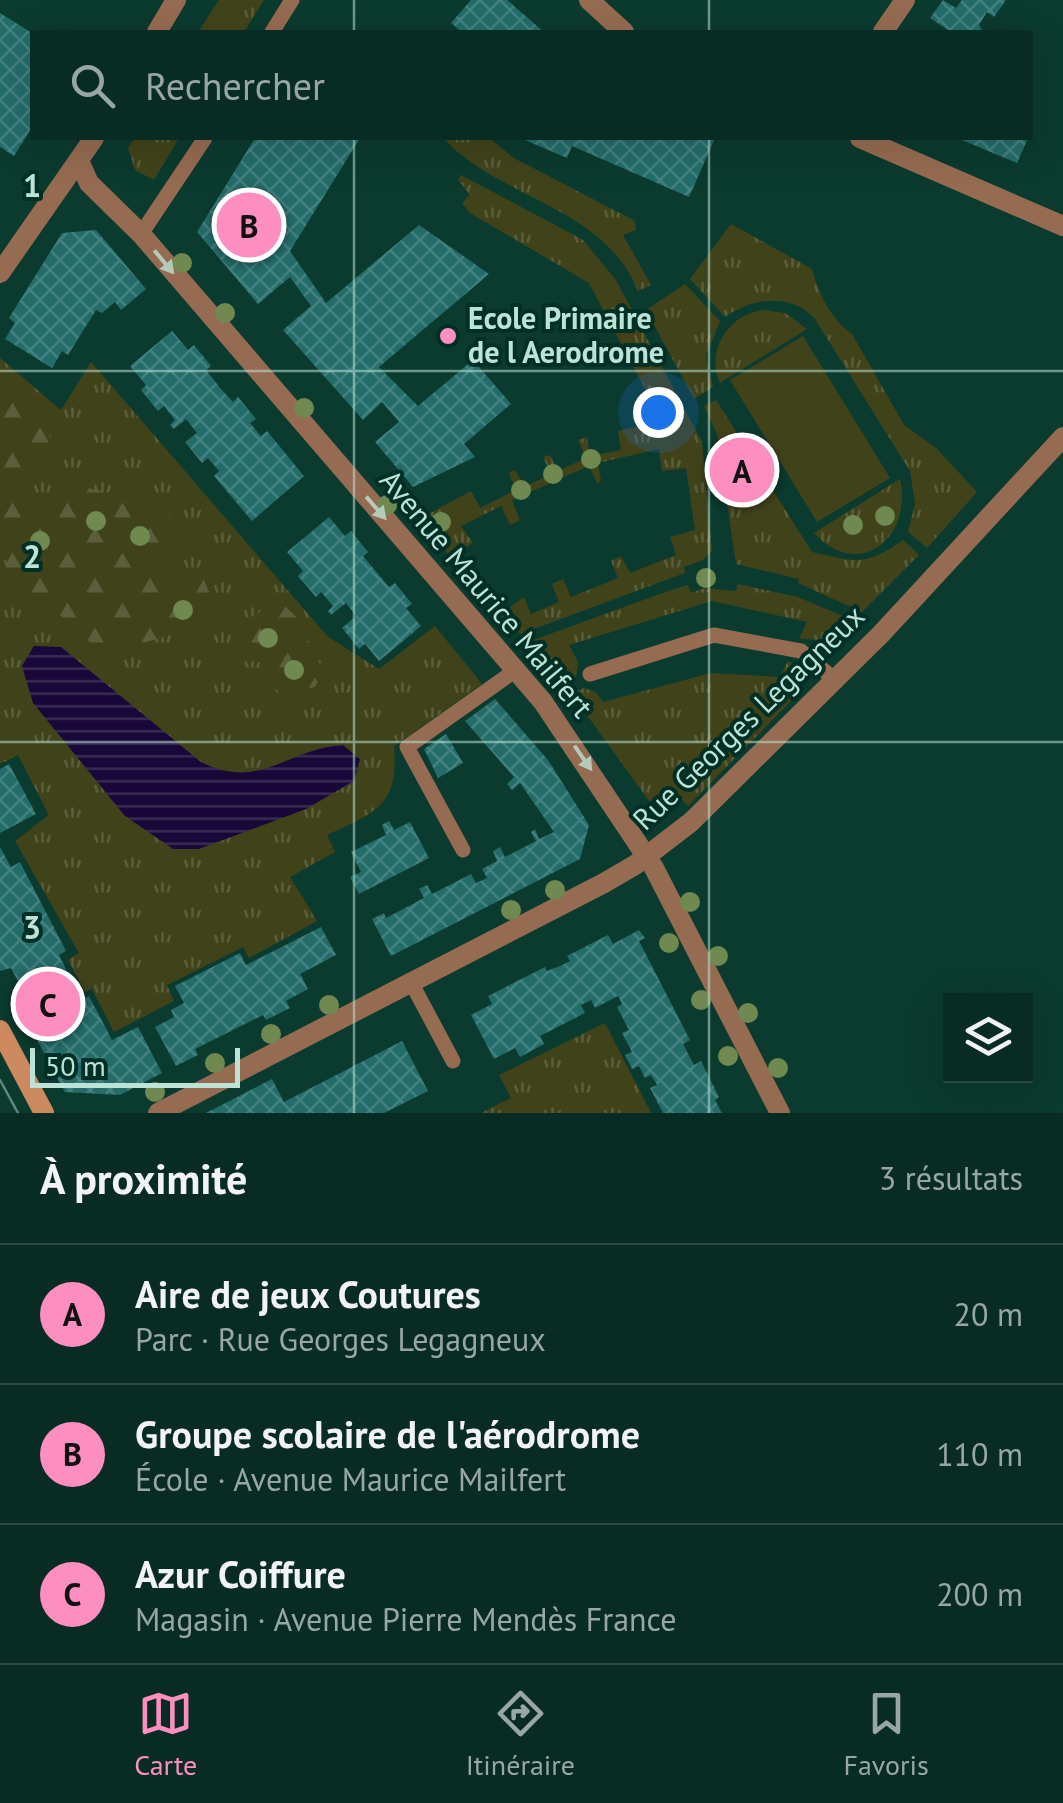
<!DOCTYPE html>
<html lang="fr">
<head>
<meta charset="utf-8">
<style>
	body { margin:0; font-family:"PT Sans",sans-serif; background:#163830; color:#f1f3f6 }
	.controls { position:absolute; right:30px; bottom:30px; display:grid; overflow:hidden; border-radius:0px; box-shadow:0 10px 40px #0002 }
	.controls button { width:90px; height:90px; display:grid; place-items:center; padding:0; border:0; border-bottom:2px solid #294841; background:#082c23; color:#f1f3f6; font:50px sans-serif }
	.scale { position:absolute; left:30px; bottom:25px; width:210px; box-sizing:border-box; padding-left:10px; border:5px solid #bce3d6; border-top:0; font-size:28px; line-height:35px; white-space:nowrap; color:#bce3d6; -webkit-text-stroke:8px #003025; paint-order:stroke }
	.you { position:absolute; left:658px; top:412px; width:35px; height:35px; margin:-25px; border:8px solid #fff; border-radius:50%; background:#1a73e8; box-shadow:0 0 0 15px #1a73e833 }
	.badge { display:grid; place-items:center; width:65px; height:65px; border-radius:50%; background:#fd8ec0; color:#111; font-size:32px; font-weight:700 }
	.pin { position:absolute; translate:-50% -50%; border:5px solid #fff; box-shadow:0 2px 10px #0006 }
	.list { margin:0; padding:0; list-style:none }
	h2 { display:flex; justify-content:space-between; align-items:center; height:130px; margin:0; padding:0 40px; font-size:42px }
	h2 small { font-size:32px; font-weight:400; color:#98a7a6 }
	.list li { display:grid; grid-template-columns:65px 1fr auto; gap:30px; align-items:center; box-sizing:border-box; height:140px; padding:0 40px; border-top:2px solid #294841 }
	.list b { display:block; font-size:38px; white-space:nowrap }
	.list p { margin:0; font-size:32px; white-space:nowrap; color:#98a7a6 }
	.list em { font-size:32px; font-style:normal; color:#98a7a6 }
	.icon { flex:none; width:55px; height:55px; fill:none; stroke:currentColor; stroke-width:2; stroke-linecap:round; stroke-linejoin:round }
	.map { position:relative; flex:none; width:1063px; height:1113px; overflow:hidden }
	.search { position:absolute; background:#082c23; box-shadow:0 10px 40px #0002; left:30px; right:30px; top:30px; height:110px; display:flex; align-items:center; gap:25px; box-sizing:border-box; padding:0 35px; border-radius:0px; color:#98a7a6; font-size:38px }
	.sheet { height:550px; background:#082c23 }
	nav { display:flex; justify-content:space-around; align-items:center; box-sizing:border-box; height:140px; border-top:2px solid #294841; background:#082c23; font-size:28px; color:#98a7a6 }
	nav a { display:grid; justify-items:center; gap:5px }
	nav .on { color:#fd8ec0 }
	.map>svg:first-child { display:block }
	.grass { fill:url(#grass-tufts) }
	.forest { fill:url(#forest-firs) }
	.pitch { fill:#40431a }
	.water { fill:url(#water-rules) }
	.building { fill:url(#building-cross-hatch) }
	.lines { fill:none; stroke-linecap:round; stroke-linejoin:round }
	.lane { stroke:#956b51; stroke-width:15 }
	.street { stroke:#956b51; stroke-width:20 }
	.secondary { stroke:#cd8a5f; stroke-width:20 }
	.tram { stroke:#5e897d; stroke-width:2.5 }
	.tree { fill:#6f8950 }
	.oneway { fill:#b4cbbb }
	.grid { fill:none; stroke:#bce3d6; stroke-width:2.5; stroke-opacity:0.55 }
	.poi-dot { fill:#fd8ec0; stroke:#003025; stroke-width:4 }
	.labels { text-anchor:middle; stroke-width:8; stroke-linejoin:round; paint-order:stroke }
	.poi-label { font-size:30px; font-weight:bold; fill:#bce3d6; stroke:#003025; text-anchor:start }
	.street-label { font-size:30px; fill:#bce3d6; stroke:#003025 }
	.grid-label { font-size:32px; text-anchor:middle; font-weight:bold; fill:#bce3d6; stroke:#003025; stroke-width:8; stroke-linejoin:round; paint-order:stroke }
</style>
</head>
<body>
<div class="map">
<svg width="1063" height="1113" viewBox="0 0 1063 1113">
	<defs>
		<pattern id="grass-tufts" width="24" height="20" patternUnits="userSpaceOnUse" patternTransform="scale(2.5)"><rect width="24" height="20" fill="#40431a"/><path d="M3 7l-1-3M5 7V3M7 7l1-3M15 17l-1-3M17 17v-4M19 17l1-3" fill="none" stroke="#5a5e3b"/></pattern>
		<pattern id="forest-firs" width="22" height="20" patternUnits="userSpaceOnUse" patternTransform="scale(2.5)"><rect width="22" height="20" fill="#40431a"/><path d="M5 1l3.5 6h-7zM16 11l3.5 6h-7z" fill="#5a5e3b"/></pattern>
		<pattern id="water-rules" width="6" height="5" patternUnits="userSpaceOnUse" patternTransform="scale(2.5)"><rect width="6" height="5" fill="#180738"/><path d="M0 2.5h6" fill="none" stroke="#382b54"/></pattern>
		<pattern id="building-cross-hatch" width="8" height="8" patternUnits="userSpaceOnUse" patternTransform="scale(2.5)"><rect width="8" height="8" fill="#236c6a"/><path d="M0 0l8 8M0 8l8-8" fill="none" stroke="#41817f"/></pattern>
	</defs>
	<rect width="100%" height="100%" fill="#0b3a2f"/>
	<!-- grass -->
	<g class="grass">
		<polygon points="219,0 264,0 244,32 198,32"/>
		<polygon points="135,138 179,138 154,180 135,170 128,148"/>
		<path d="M443,138h46l25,20 121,63 1,9 -13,5 28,50 -13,6c-35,-86 -138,-91 -195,-153z"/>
		<polygon points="461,175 583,240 616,280 702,442 712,551 703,560 684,567 685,573 520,634 500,615 524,597 531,614 559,602 552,584 563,579 571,597 618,578 611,561 621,556 630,573 676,555 670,537 695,530 686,468 662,471 659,449 598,463 601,481 597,483 589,466 512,500 520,520 510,525 501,506 461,526 473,543 451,557 432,535 437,530 425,516 471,491 480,508 516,490 509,473 515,470 525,487 551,474 543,457 550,455 558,471 586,458 578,440 587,437 590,456 621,450 618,431 662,421 589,283 470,213 462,203 470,195 458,180"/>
		<path d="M731,224l81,45c7,25 18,49 40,65l52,91 32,23 41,44 -50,56 -19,-16 7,-28 -5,-33 -95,-152c-24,-27 -63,-21 -90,-2l-35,-38z"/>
		<polygon points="685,284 720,321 706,356 713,387 694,399 646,310"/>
		<path d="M764,310l21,3 22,16 -87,54c-15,-33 9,-69 44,-73z"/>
		<path d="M0,358l61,52 30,-48 237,275 51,32 56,-43 47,58 -88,62c5,60 -18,66 -67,89l8,17 -45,25 27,44 -68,37 -6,-11 -76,38 7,16 -60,31 -22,-43 -7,3 -17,-32 11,-7 -64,-112 34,-26 -31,-60 -18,9z"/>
		<path d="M716,400l96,152c39,8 51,17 91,-12l16,15 -57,57 -64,-29 1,-4 -63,-15 -19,-130 -13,-28z"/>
		<path d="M900,479c13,61 -43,102 -86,54z"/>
		<polygon points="738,584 798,597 852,620 825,640 799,639 807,622 712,601 569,645 578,662 576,677 561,682 528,642 668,591 688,585 691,593 705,588 736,591"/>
		<polygon points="788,661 804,672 802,690 688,806 682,800 668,805 649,801 571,693 584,688 596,692 603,702 711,673 779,677"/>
		<polygon points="605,1023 651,1113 481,1113 511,1098 499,1075"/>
	</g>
	<!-- forest -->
	<g class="forest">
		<path d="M9,377l20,19 23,44 -7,21 -18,26 16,16 37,-17 87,22 7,20v20l-9,6 -7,15 2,8 44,3 13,32 -10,11 -102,32c-24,-17 -43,-48 -74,-52 -31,-38 -31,-59 -31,-107l7,-4 -7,-4v-109z"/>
		<path d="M269,601h10l22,20c2,24 31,39 14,66l-33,8 -19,-17 -3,-16 -20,-1 4,-32 -15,-6 28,-8z"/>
	</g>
	<!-- pitch -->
	<polygon class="pitch" points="803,336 890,478 817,522 730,380"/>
	<!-- water -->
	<path class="water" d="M34,646l27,1 140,115c59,30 87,-14 142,-17l17,14 -6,22 -48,28 -107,40h-26l-48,-33 -92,-113 -11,-37z"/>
	<!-- building -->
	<g class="building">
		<polygon points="471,0 507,0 544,32 462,32 451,23"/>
		<polygon points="943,0 956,8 962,0 1006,0 994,17 987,12 979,25 983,32 951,32 930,18"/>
		<polygon points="0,13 32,33 32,127 14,156 0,147"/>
		<polygon points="255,138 360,138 290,251 326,303 419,225 489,274 379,367 418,406 473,360 511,404 464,444 475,457 413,487 375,442 399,422 382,402 363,420 283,330 311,306 290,277 258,304 197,232"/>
		<polygon points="520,138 715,138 689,197 572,146 567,158"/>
		<polygon points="957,138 1028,138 1017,163"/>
		<polygon points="96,230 146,289 121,310 115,302 102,313 96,310 68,355 62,351 52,368 5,339 15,323 9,318 62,233"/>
		<polygon points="172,331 188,350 194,345 211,366 206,370 221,389 233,402 238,397 256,419 250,423 261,436 267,431 304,476 252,521 214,476 219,471 208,458 202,463 185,442 197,433 186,419 174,429 170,425 175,420 164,406 158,411 141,390 146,385 130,366"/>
		<polygon points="329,517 345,536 351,531 368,552 363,556 389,587 395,583 412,604 406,608 421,626 379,661 365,644 359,649 342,628 356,616 346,603 331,615 328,611 333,606 321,592 316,597 298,576 303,571 287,552"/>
		<polygon points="495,699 548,760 589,825 580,859 391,956 372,919 384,913 386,918 424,898 419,889 427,885 432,894 471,874 476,883 487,878 482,869 497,861 493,851 500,847 505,857 536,841 531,832 535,829 539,839 554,832 520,783 512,790 507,784 514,777 465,721"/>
		<polygon points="446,734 463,763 438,778 424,749"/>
		<polygon points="9,764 36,814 0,833 0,769"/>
		<polygon points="389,821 394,830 410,822 429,858 359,894 350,877 361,872 351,852 386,835 382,825"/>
		<polygon points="0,847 11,867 20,862 66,951 59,955 81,1000 89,996 112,1040 138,1027 162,1073 120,1095 65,1092 37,1040 47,1035 42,1027 11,968 0,971"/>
		<polygon points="321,927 336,955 300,974 308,989 286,1001 290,1008 266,1020 263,1015 195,1049 198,1055 176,1066 155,1027 174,1017 171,1010 184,1003 175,986 240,953 246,965"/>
		<polygon points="639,930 645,938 639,941 690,1040 683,1044 694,1065 701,1061 719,1097 715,1100 722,1113 663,1113 650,1088 657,1085 651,1075 645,1078 639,1066 632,1069 625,1055 632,1052 622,1033 629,1030 617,1007 622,1004 618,996 595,1008 591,1000 581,1005 585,1013 540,1036 544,1044 520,1057 515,1048 494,1059 471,1015 492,1004 488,996 545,967 547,971 560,966 570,961 567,956 608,935 613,944"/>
		<polygon points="402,1041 428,1091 384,1113 206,1113 272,1079 284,1102"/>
	</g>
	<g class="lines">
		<!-- lane -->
		<g class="lane">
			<polyline points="272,32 292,0"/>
			<polyline points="141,234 205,138"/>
			<polyline points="590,674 714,635 801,651 834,679"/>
			<polyline points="463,850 407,747 516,670"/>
			<polyline points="412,984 453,1061"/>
		</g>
		<!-- street -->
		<g class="street">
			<polyline points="589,0 624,32"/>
			<polyline points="157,32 176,0"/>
			<polyline points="883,32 905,0"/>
			<polyline points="860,138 1063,226"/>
			<polyline points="79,161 89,183 141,234 543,702 654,868 780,1113"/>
			<polyline points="0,273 94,138"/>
			<polyline points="158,1113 604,883 635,865 691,822 881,634 1063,437"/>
		</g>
		<!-- secondary -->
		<polyline class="secondary" points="0,1030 44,1113"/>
		<!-- tram -->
		<polyline class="tram" points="0,1080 18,1113"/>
	</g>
	<!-- trees -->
	<g class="tree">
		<circle cx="182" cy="263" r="10"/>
		<circle cx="225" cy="313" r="10"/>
		<circle cx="304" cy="408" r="10"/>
		<circle cx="591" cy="459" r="10"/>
		<circle cx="553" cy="474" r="10"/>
		<circle cx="521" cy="490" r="10"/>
		<circle cx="387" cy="505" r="10"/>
		<circle cx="885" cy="516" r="10"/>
		<circle cx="96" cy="521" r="10"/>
		<circle cx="441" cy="522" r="10"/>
		<circle cx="853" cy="525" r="10"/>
		<circle cx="140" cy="536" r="10"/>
		<circle cx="40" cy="541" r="10"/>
		<circle cx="706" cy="578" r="10"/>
		<circle cx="183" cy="610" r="10"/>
		<circle cx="268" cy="638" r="10"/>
		<circle cx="294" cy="670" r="10"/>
		<circle cx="555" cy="890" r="10"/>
		<circle cx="690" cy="902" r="10"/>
		<circle cx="511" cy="910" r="10"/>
		<circle cx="669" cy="943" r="10"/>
		<circle cx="718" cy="956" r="10"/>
		<circle cx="701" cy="1000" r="10"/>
		<circle cx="329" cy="1005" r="10"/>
		<circle cx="748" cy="1013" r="10"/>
		<circle cx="271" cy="1034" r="10"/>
		<circle cx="728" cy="1056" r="10"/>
		<circle cx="215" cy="1063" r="10"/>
		<circle cx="778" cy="1068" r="10"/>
		<circle cx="155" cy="1092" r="10"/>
	</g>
	<!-- one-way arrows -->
	<defs><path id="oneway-solid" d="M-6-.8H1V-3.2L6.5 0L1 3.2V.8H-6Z" transform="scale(2.5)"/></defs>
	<g class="oneway">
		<use href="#oneway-solid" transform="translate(164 262) rotate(50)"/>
		<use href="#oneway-solid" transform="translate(376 508) rotate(49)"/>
		<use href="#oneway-solid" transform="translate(583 758) rotate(55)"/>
	</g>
	<!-- grid -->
	<path class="grid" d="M354,0v32M709,0v32M354,138v975M709,138v975M0,371h1063M0,742h1063"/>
	<!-- markers -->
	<circle class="poi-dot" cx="448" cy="336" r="10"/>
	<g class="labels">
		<!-- poi labels -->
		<g class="poi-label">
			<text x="468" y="329">Ecole Primaire<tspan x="468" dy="34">de l Aerodrome</tspan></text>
		</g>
		<!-- street labels -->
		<g class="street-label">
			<text transform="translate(486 594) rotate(50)" y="10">Avenue Maurice Mailfert</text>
			<text transform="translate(749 718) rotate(-44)" y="10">Rue Georges Legagneux</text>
		</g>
	</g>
	<g class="grid-label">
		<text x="32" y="197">1</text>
		<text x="32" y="568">2</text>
		<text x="32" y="939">3</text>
	</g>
</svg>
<div class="controls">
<button><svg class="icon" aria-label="layers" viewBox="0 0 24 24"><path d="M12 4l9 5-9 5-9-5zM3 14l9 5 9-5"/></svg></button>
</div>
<div class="scale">50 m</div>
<div class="you"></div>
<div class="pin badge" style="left:742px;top:470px">A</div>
<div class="pin badge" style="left:249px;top:225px">B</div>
<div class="pin badge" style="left:48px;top:1004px">C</div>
<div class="search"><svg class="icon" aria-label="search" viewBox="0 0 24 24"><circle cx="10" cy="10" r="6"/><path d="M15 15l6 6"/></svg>Rechercher</div>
</div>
<section class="sheet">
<h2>À proximité<small>3 résultats</small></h2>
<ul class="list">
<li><span class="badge">A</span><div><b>Aire de jeux Coutures</b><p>Parc · Rue Georges Legagneux</p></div><em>20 m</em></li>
<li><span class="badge">B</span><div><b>Groupe scolaire de l'aérodrome</b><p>École · Avenue Maurice Mailfert</p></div><em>110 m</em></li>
<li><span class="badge">C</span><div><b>Azur Coiffure</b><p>Magasin · Avenue Pierre Mendès France</p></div><em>200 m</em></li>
</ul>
</section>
<nav>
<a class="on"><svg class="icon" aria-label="map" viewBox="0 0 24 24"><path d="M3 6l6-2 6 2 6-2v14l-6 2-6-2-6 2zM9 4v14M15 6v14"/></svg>Carte</a>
<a><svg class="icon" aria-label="directions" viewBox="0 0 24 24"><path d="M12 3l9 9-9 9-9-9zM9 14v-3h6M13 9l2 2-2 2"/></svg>Itinéraire</a>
<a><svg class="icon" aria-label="saved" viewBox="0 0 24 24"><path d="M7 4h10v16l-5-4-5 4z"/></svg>Favoris</a>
</nav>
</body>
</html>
